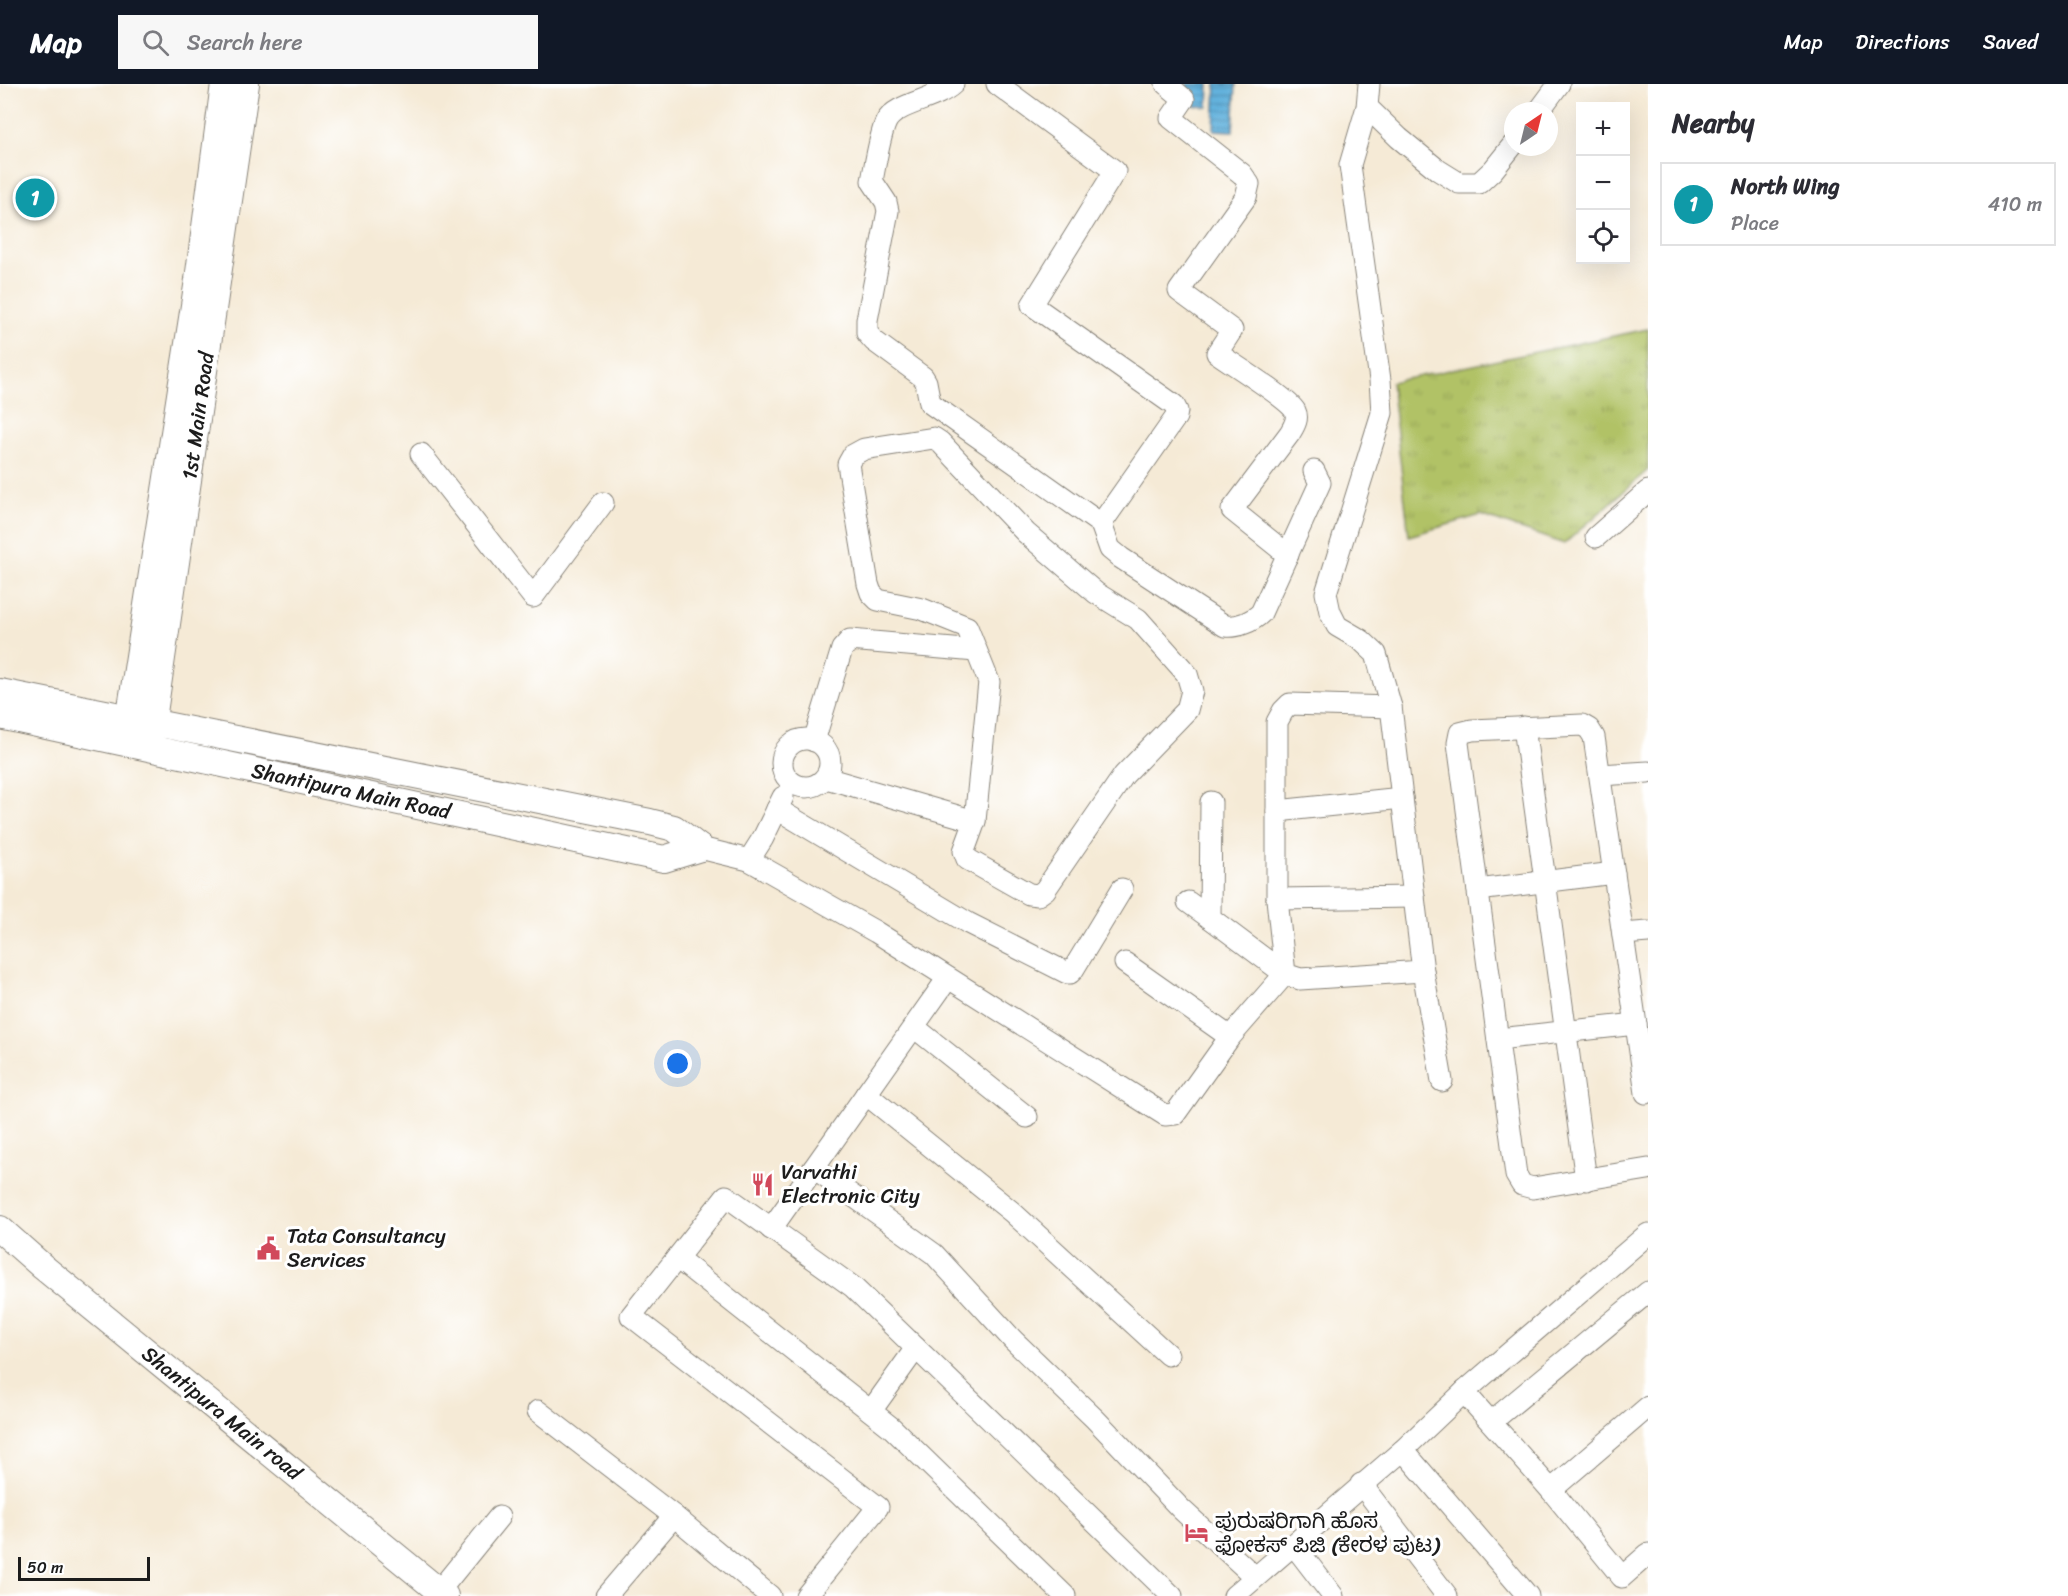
<!DOCTYPE html>
<html lang="en">
<head>
<meta charset="utf-8">
<style>
	body { margin:0; font-family:Sriracha,"Noto Sans Kannada",sans-serif; background:#f7f7f7; color:#2b2b33 }
	.controls { position:absolute; right:18px; top:18px; display:grid; overflow:hidden; border-radius:0px; box-shadow:0 6px 24px #0002 }
	.controls button { width:54px; height:54px; display:grid; place-items:center; padding:0; border:0; border-bottom:2px solid #e1e1e2; background:#fff; color:#2b2b33; font:30px sans-serif }
	.compass { position:absolute; left:1504px; top:18px; width:54px; height:54px; border-radius:50%; background:#fff; box-shadow:0 6px 24px #0002; rotate:35deg }
	.scale { position:absolute; left:18px; bottom:15px; width:132px; box-sizing:border-box; padding-left:6px; border:3px solid #1c1c1c; border-top:0; font-size:16px; line-height:21px; white-space:nowrap; color:#1c1c1c; -webkit-text-stroke:4px #fff; paint-order:stroke }
	.you { position:absolute; left:678px; top:980px; width:21px; height:21px; margin:-15px; border:4px solid #fff; border-radius:50%; background:#1a73e8; box-shadow:0 0 0 9px #1a73e833 }
	.badge { display:grid; place-items:center; width:39px; height:39px; border-radius:50%; background:#111827; color:#fff; font-size:20px; font-weight:700 }
	.pin { position:absolute; translate:-50% -50%; border:3px solid #fff; box-shadow:0 2px 6px #0006 }
	.list { margin:0; padding:0; list-style:none }
	h2 { display:flex; justify-content:space-between; align-items:center; height:78px; margin:0; padding:0 24px; font-size:26px }
	h2 small { font-size:20px; font-weight:400; color:#7c7c81 }
	.list li { display:grid; grid-template-columns:39px 1fr auto; gap:18px; align-items:center; box-sizing:border-box; height:84px; margin:0 12px 12px; padding:0 12px; border:2px solid #e1e1e2; border-radius:0px }
	.list b { display:block; font-size:22px; white-space:nowrap }
	.list p { margin:0; font-size:20px; white-space:nowrap; color:#7c7c81 }
	.list em { font-size:20px; font-style:normal; color:#7c7c81 }
	.icon { flex:none; width:33px; height:33px; fill:none; stroke:currentColor; stroke-width:2; stroke-linecap:round; stroke-linejoin:round }
	.map { position:relative; flex:none; width:1648px; height:1512px; overflow:hidden }
	header { display:flex; align-items:center; gap:36px; box-sizing:border-box; height:84px; padding:0 30px; background:#111827; color:#fff }
	header strong { font-size:28px }
	nav { display:flex; gap:33px; margin-inline-start:auto; font-size:21px }
	.search { width:420px; height:54px; background:#f7f7f7; display:flex; align-items:center; gap:15px; box-sizing:border-box; padding:0 21px; border-radius:0px; color:#7c7c81; font-size:22px }
	main { display:flex }
	aside { flex:1; background:#fff }
	.map>svg:first-child { display:block }
	.park { fill:url(#park-tufts); stroke:#666f41; stroke-width:1.5 }
	.water { fill:url(#water-rules); stroke:#40677c; stroke-width:1.5 }
	.lines { fill:none; stroke-linecap:round; stroke-linejoin:round }
	.minor-casing { stroke:#888379; stroke-width:23 }
	.tertiary-casing { stroke:#888379; stroke-width:28 }
	.minor { stroke:#fff; stroke-width:21 }
	.tertiary { stroke:#fff; stroke-width:26 }
	.labels { text-anchor:middle; stroke-width:6; stroke-linejoin:round; paint-order:stroke }
	.street-label { font-size:21px; fill:#1c1c1c; stroke:#fff }
	.poi-label { font-size:21px; fill:#1c1c1c; stroke:#fff; text-anchor:start }
</style>
</head>
<body>
<header>
<strong>Map</strong>
<div class="search"><svg class="icon" aria-label="search" viewBox="0 0 24 24"><circle cx="10" cy="10" r="6"/><path d="M15 15l6 6"/></svg>Search here</div>
<nav><a>Map</a><a>Directions</a><a>Saved</a></nav>
</header>
<main>
<div class="map">
<svg width="1648" height="1512" viewBox="0 0 1648 1512">
	<defs>
		<pattern id="park-tufts" width="24" height="20" patternUnits="userSpaceOnUse" patternTransform="scale(1.5)"><rect width="24" height="20" fill="#b1c266"/><path d="M3 7l-1-3M5 7V3M7 7l1-3M15 17l-1-3M17 17v-4M19 17l1-3" fill="none" stroke="#98a658"/></pattern>
		<pattern id="water-rules" width="6" height="5" patternUnits="userSpaceOnUse" patternTransform="scale(1.5)"><rect width="6" height="5" fill="#63b2dd"/><path d="M0 2.5h6" fill="none" stroke="#5598bd"/></pattern>
	</defs>
	<rect width="100%" height="100%" fill="#fff"/>
	<filter id="ink" filterUnits="userSpaceOnUse"><feTurbulence type="fractalNoise" baseFrequency=".0167" numOctaves="2"/><feDisplacementMap in="SourceGraphic" scale="12" xChannelSelector="R" yChannelSelector="G"/><feConvolveMatrix kernelMatrix="1 2 1 2 8 2 1 2 1" color-interpolation-filters="sRGB"/></filter>
	<filter id="wash" filterUnits="userSpaceOnUse"><feTurbulence type="fractalNoise" baseFrequency=".008" numOctaves="4" result="noise"/><feDisplacementMap in="SourceGraphic" scale="24" xChannelSelector="R" yChannelSelector="G"/><feGaussianBlur stdDeviation="1.35" result="paint"/><feColorMatrix in="noise" values="0 0 0 0 0 0 0 0 0 0 0 0 0 0 0 0 0 1.4 0 .05"/><feComposite in="paint" operator="in"/></filter>
	<g filter="url(#wash)">
		<rect width="100%" height="100%" fill="#f5ead6"/>
		<!-- park -->
		<polygon class="park" points="1648,245 1648,386 1564,460 1481,431 1409,452 1391,298"/>
		<!-- water -->
		<g class="water">
			<polygon points="1187,0 1209,0 1208,23 1186,21"/>
			<polygon points="1216,0 1236,0 1233,47 1214,46"/>
		</g>
	</g>
	<g filter="url(#ink)">
		<g class="lines">
			<defs>
				<g id="minor">
					<path d="M953,0c-17,16 -58,19 -67,38 -6,12 -11,44 -14,59l14,21 2,9 -21,109v13l7,8 49,36 3,5 4,21 171,121 9,25 11,9 104,68c12,2 28,-5 36,-13l59,-130 -6,-12"/>
					<polyline points="997,0 1115,87 1032,221 1174,321 1177,327 1176,333 1101,440"/>
					<path d="M1166,0l18,15 -13,19 71,56 7,10 -3,13 -67,94 53,39 -15,23c14,10 72,46 78,58 4,8 -1,15 -5,22l-58,77 56,45"/>
					<polyline points="1369,0 1367,23 1350,81 1380,296 1382,329 1326,509 1330,528 1337,542 1361,556 1376,570 1391,623"/>
					<polyline points="1367,23 1399,54 1438,86 1459,99 1479,99 1493,86 1513,61"/>
					<polyline points="1539,27 1559,0"/>
					<polygon points="934,354 940,358 1026,449 1096,509 1138,535 1187,590 1192,607 1187,626 1124,691 1045,806 1038,811 1029,810 967,775 964,767 975,737 989,598 967,543 922,525 878,516 871,509 868,500 848,380 853,371 864,365"/>
					<polyline points="421,370 533,513 603,419"/>
					<polyline points="1596,453 1648,407"/>
					<polyline points="1524,643 1586,1096"/>
					<circle cx="806" cy="679" r="24"/>
					<polyline points="814,657 842,565 850,556 976,567"/>
					<polyline points="1600,691 1648,688"/>
					<polyline points="826,694 975,737"/>
					<polyline points="777,725 968,839 1067,889 1070,889 1073,886 1122,805"/>
					<polyline points="1277,727 1402,714"/>
					<polyline points="700,764 749,776 876,848 1165,1031 1175,1030 1230,953 1285,890 1277,815 1277,638 1283,627 1290,620 1391,623 1423,887 1300,895 1285,890 1210,834 1211,718"/>
					<polyline points="749,776 763,754 783,713"/>
					<polyline points="1478,806 1614,789"/>
					<polyline points="1277,815 1414,813"/>
					<polyline points="1188,818 1210,834"/>
					<polyline points="1623,850 1648,848"/>
					<polyline points="1125,879 1230,953"/>
					<polyline points="1423,887 1442,997"/>
					<polyline points="914,943 1027,1033"/>
					<polyline points="1498,955 1636,940"/>
					<polyline points="1648,1008 1646,1009 1594,653 1589,645 1582,641 1472,646 1460,649 1458,659 1516,1091 1522,1101 1533,1104 1648,1085"/>
					<polyline points="866,1010 1012,1128 1168,1271"/>
					<polyline points="814,1084 934,1170 1013,1256 1095,1335 1181,1425 1255,1493"/>
					<polyline points="771,1145 948,894"/>
					<polyline points="677,1174 892,1344 1065,1512"/>
					<polyline points="1464,1308 1648,1150"/>
					<polyline points="538,1327 674,1432"/>
					<polyline points="871,1327 916,1264"/>
					<polyline points="1491,1338 1648,1208"/>
					<polyline points="1403,1366 1528,1512"/>
					<polyline points="1361,1400 1447,1512"/>
					<polyline points="1551,1406 1622,1493 1648,1470"/>
					<polyline points="1293,1460 1333,1512"/>
					<polyline points="439,1507 499,1433"/>
					<polyline points="606,1512 674,1432 770,1512"/>
					<polyline points="806,1512 878,1423 631,1232 726,1112 853,1203 1172,1512"/>
					<polyline points="1234,1512 1403,1366 1464,1308 1551,1406 1648,1323"/>
				</g>
				<g id="tertiary">
					<polyline points="0,608 650,738 674,744 700,764"/>
					<polyline points="0,632 664,775 700,764"/>
					<polyline points="127,649 198,196 224,0"/>
					<polyline points="150,656 246,0"/>
					<polyline points="0,1145 43,1183 445,1512"/>
				</g>
			</defs>
			<!-- minor casing -->
			<use href="#minor" class="minor-casing"/>
			<!-- tertiary casing -->
			<use href="#tertiary" class="tertiary-casing"/>
			<!-- minor -->
			<use href="#minor" class="minor"/>
			<!-- tertiary -->
			<use href="#tertiary" class="tertiary"/>
		</g>
	</g>
	<!-- icons -->
	<defs>
		<symbol id="restaurant-bare" viewBox="-9 -9 18 18"><path d="M-5-6h1v4h1v-4h1v4h1v-4h1v5L-1.5 .5V6h-2V.5L-5-1ZM5-6V6H3V1.5H1.5Q1.5-4 5-6Z" fill="#d1495b" stroke="#fff" stroke-width="2.5" paint-order="stroke"/></symbol>
		<symbol id="civic-bare" viewBox="-9 -9 18 18"><path d="M-.6-6.5H3V-4.5H.6V-3L4-1V1h2V6H-6V1h2V-1L-.6-3ZM-1.2 2.5V6h2.4V2.5Z" fill="#d1495b" stroke="#fff" stroke-width="2.5" paint-order="stroke"/></symbol>
		<symbol id="hotel-bare" viewBox="-9 -9 18 18"><path d="M-6-4.5h1.5V1H6V5H4.5V3h-9V5H-6ZM-4 0a1.8 1.8 0 1 1 3.6 0ZM.5 0V-2.5h3Q6-2.5 6 0Z" fill="#d1495b" stroke="#fff" stroke-width="2.5" paint-order="stroke"/></symbol>
	</defs>
	<g fill-rule="evenodd">
		<use href="#restaurant-bare" x="746" y="1084" width="33" height="33"/>
		<use href="#civic-bare" x="252" y="1148" width="33" height="33"/>
		<use href="#hotel-bare" x="1180" y="1432" width="33" height="33"/>
	</g>
	<g class="labels">
		<!-- street labels -->
		<g class="street-label">
			<text transform="translate(198 332) rotate(-82)" y="7">1st Main Road</text>
			<text transform="translate(351 707) rotate(12)" y="7">Shantipura Main Road</text>
			<text transform="translate(222 1329) rotate(39)" y="7">Shantipura Main road</text>
		</g>
		<!-- poi labels -->
		<g class="poi-label">
			<text x="781" y="1095">Varvathi<tspan x="781" dy="24">Electronic City</tspan></text>
			<text x="287" y="1159">Tata Consultancy<tspan x="287" dy="24">Services</tspan></text>
			<text x="1215" y="1444">ಪುರುಷರಿಗಾಗಿ ಹೊಸ<tspan x="1215" dy="24">ಫೋಕಸ್ ಪಿಜಿ (ಕೇರಳ ಪುಟ)</tspan></text>
		</g>
	</g>
</svg>
<div class="controls">
<button>+</button>
<button>−</button>
<button><svg class="icon" aria-label="locate" viewBox="0 0 24 24"><circle cx="12" cy="12" r="6"/><path d="M12 2v4M12 18v4M2 12h4M18 12h4"/></svg></button>
</div>
<svg class="compass" viewBox="-18 -18 36 36"><path d="M0-13l5 13h-10z" fill="#e53935"/><path d="M0 13l5-13h-10z" fill="#7c7c81"/></svg>
<div class="scale">50 m</div>
<div class="you"></div>
<div class="pin badge" style="left:35px;top:114px;background:#0f9aa8">1</div>
</div>
<aside>
<h2>Nearby<small></small></h2>
<ul class="list">
<li><span class="badge" style="background:#0f9aa8">1</span><div><b>North Wing</b><p>Place</p></div><em>410 m</em></li>
</ul>
</aside>
</main>
</body>
</html>
